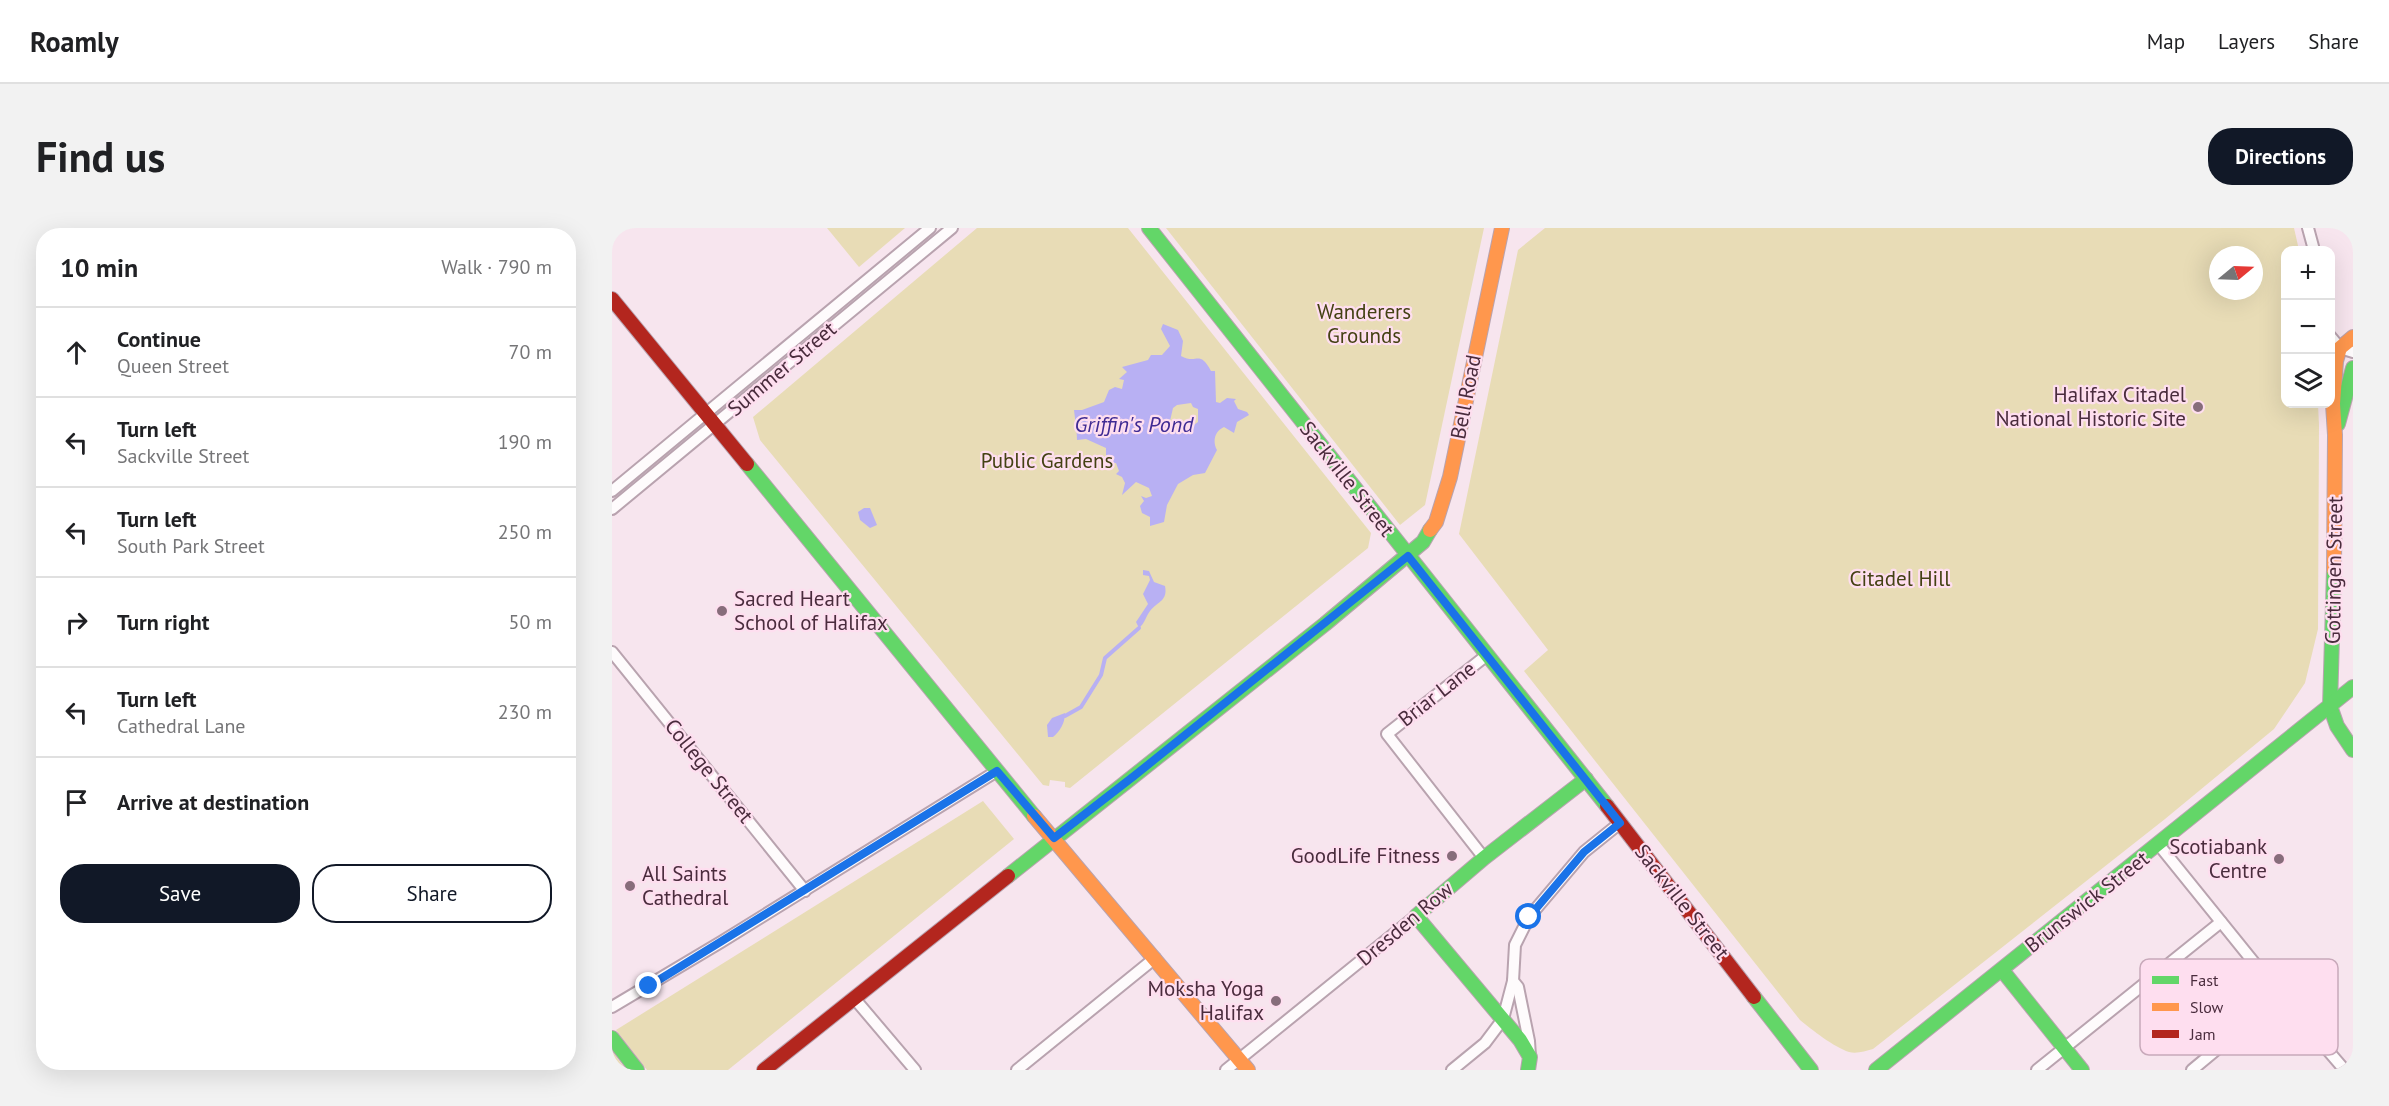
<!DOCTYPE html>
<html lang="en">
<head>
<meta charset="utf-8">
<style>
	body { margin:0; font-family:"PT Sans",sans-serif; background:#f2f2f2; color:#202124 }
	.controls { position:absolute; right:18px; top:18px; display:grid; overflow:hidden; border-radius:12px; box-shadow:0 6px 24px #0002 }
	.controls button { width:54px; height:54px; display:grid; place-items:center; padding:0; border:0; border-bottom:2px solid #e0e0e0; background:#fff; color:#202124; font:30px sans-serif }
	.compass { position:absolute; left:1597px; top:18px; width:54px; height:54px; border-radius:50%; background:#fff; box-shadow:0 6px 24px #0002; rotate:71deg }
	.stop { position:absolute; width:18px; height:18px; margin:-14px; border:4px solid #1a73e8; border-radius:50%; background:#fff }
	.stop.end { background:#1a73e8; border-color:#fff; box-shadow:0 2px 6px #0008 }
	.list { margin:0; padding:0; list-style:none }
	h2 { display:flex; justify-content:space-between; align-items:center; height:78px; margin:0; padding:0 24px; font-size:26px }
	h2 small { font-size:20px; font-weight:400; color:#757577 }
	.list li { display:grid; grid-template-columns:39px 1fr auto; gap:18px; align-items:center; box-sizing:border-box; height:90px; padding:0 24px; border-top:2px solid #e0e0e0 }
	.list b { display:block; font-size:22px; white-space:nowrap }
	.list p { margin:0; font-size:20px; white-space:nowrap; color:#757577 }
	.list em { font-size:20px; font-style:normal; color:#757577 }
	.actions { display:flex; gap:12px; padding:18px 24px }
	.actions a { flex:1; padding:14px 0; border:2px solid #111827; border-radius:24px; text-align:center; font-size:21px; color:#111827 }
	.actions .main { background:#111827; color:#fff }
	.icon { flex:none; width:33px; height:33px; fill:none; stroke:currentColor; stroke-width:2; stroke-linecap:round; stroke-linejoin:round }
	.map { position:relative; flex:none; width:1741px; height:842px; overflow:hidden; border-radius:24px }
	header { display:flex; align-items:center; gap:36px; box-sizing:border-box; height:84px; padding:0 30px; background:#fff; border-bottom:2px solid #e0e0e0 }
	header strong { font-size:28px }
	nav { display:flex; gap:33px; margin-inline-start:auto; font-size:21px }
	.intro { display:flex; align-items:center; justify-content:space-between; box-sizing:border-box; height:144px; padding:0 36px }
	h1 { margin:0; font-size:42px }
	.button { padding:15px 27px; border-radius:24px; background:#111827; color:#fff; font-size:21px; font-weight:700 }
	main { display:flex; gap:36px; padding:0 36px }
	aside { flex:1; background:#fff; border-radius:24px; box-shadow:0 6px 24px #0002 }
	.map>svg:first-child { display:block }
	.green { fill:#e8dcb6; fill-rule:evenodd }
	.water { fill:#b8b0f3; fill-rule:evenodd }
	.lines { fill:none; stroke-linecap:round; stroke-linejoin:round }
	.stream { stroke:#b8b0f3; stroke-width:4 }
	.street-casing { stroke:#b9a3af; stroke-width:14 }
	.fast-casing { stroke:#b9a3af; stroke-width:16 }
	.slow-casing { stroke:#b9a3af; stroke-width:16 }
	.jam-casing { stroke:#b9a3af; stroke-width:16 }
	.street { stroke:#fefbfc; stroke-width:10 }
	.fast { stroke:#63d668; stroke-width:14 }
	.slow { stroke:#ff974d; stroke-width:14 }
	.jam { stroke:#b3261e; stroke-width:14 }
	.route { stroke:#1a73e8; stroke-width:8 }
	.poi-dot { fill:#876d7b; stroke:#fedeef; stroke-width:2 }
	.labels { text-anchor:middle; stroke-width:4.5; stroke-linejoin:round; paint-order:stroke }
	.park-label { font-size:21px; fill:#444113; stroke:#fedeef }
	.street-label { font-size:21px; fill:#4a2c3d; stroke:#fedeef }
	.poi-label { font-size:21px; fill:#4a2c3d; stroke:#fedeef; text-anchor:end }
	.water-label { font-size:22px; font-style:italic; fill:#3f2b93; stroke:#fedeef }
	.key { fill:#fedeef; stroke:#c8a9ba; stroke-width:1.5 }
	.key-label { font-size:16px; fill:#4a2c3d }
</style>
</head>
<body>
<header>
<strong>Roamly</strong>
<nav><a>Map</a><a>Layers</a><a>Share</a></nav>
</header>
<div class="intro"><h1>Find us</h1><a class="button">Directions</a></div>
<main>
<aside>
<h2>10 min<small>Walk · 790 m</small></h2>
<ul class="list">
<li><svg class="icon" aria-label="ahead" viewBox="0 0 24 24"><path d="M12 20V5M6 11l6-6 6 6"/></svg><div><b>Continue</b><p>Queen Street</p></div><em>70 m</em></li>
<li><svg class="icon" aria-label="left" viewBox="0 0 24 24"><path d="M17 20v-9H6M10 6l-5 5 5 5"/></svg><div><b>Turn left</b><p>Sackville Street</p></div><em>190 m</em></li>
<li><svg class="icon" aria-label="left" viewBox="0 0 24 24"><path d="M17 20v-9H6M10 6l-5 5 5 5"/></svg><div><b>Turn left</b><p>South Park Street</p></div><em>250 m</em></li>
<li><svg class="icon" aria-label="right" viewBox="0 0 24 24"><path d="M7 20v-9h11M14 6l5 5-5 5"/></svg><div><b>Turn right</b></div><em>50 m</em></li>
<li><svg class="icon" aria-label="left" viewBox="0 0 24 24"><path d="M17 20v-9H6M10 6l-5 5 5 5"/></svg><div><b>Turn left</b><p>Cathedral Lane</p></div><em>230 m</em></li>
<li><svg class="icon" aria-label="arrive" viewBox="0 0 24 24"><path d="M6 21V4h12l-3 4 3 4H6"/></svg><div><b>Arrive at destination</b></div></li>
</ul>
<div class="actions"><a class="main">Save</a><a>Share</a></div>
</aside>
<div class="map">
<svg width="1741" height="842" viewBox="0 0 1741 842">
	<rect width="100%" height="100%" fill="#f7e5ee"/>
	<!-- green -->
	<g class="green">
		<polygon points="215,0 293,0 247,39"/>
		<polygon points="365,0 516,0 759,305 756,320 458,560 453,559 453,554 438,552 437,558 431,557 148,212 141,189"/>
		<polygon points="554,0 872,0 813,277 788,297"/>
		<path d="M933,0h749l5,22h-13v154h32l1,21 -1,204 -13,54 -31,46 -109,90 -292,230c-8,2 -16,5 -24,3 -15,-5 -37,-22 -49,-32l-276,-349 24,-21 -89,-116 59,-284zM1606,27h36v36h-36z"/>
		<polygon points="371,573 402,611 116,842 35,842 4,802"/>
		<polygon points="0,823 14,842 0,842"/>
	</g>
	<!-- water -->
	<g class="water">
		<path d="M551,96l15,6 5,11 -2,15c16,9 18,-7 30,15h4l1,31 4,1 7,-5 9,1 -2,2 4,8 9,3 2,3 -12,7 -3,11 -10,-6c-9,4 -12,14 -7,23l-12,23 -12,2 -15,9 -11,21 -3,17 -14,4v-9l-8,-4 -2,-7 4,-5 -3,-5 5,2 6,-2 -3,-8 -13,-6 -14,13 3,-12 -3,-6 -6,-3 3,-3 -3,-8 -10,1v-16l-20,-9 -9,1c0,-10 -2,-20 -3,-30h8l22,-8 5,-12 6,-3 7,2 2,-9 -5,-1 8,-7 -5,-5 26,-7 3,-5h11l8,-9 -9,-17zM579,175l2,4 5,2v13l-7,5 -2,4 -12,3 -7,-13 3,-13 4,-3z"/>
		<polygon points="252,280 258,280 265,297 258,300 248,292 246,284"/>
		<path d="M531,342l6,1 5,11 11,4c3,15 -7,15 -15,25 -4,5 -5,12 -11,17l-3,-6 12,-18 -5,-10 7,-14 -1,-4 -6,-1z"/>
		<path d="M453,485c0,10 -5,18 -12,24h-5l-1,-12 5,-7z"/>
	</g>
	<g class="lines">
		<!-- stream -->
		<polyline class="stream" points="453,488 469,479 489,447 493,430 527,400"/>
		<defs>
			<g id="street">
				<polyline points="1696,0 1702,22"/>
				<polyline points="1718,108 1728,120 1741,124"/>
				<polyline points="0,263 318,0"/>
				<polyline points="0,281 340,0"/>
				<polyline points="0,424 193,663"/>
				<polyline points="1547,617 1669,768 1731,840"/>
				<polyline points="872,630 775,506 875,427"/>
				<polyline points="901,753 906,759 917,813 918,828"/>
				<polyline points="242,770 303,842"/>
				<polyline points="0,779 109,714 385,543"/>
				<polyline points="405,842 543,730"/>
				<polyline points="614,842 804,688"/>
				<polyline points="840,842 873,815 891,791 901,753 903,717 917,689 972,624 1008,595"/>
				<polyline points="1425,842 1609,694"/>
				<polyline points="1580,842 1669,768"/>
			</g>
			<g id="fast">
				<polyline points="537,0 995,578"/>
				<polyline points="1726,196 1741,140"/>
				<polyline points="135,236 422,588"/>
				<polyline points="1722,342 1718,478 1725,498 1741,522"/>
				<polyline points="396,648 713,396 811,314 818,302"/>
				<polyline points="1390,742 1470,842"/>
				<polyline points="1142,769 1199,842"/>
				<polyline points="0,810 25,842"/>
				<polyline points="916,842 918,829 908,812 804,688 872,630 974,551"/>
				<polyline points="1264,842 1741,459"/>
			</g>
			<g id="slow">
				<polyline points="818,302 824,294 838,249 890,0"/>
				<polyline points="1722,342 1723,207 1721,176 1724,133 1728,120 1741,109"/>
				<polyline points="422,588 636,842"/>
			</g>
			<g id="jam">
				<polyline points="0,71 135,236"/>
				<polyline points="995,578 1142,769"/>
				<polyline points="152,842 396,648"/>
			</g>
		</defs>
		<!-- street casing -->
		<use href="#street" class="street-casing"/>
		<!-- fast casing -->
		<use href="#fast" class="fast-casing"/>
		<!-- slow casing -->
		<use href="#slow" class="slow-casing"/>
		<!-- jam casing -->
		<use href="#jam" class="jam-casing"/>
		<!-- street -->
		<use href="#street" class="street"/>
		<!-- fast -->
		<use href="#fast" class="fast"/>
		<!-- slow -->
		<use href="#slow" class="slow"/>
		<!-- jam -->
		<use href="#jam" class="jam"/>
	</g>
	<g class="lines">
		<!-- route -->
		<polyline class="route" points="37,758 385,543 442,610 522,548 796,328 1008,595 972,624 917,689"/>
	</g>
	<!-- markers -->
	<g class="poi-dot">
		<circle cx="1586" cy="179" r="6"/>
		<circle cx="110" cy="383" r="6"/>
		<circle cx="840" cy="628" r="6"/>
		<circle cx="1667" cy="631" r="6"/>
		<circle cx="18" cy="658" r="6"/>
		<circle cx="664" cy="773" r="6"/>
	</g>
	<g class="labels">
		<!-- park labels -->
		<g class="park-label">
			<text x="752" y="91">Wanderers<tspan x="752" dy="24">Grounds</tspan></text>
			<text x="435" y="240">Public Gardens</text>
			<text x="1288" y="358">Citadel Hill</text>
		</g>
		<!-- street labels -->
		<g class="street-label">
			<text transform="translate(170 141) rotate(-40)" y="7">Summer Street</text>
			<text transform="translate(854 169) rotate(-79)" y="7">Bell Road</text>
			<text transform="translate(735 251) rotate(52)" y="7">Sackville Street</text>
			<text transform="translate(1722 342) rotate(-89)" y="7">Gottingen Street</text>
			<text transform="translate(825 466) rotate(-38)" y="7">Briar Lane</text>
			<text transform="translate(97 543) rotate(51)" y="7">College Street</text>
			<text transform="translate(1070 674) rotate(52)" y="7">Sackville Street</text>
			<text transform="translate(1475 674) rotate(-38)" y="7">Brunswick Street</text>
			<text transform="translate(793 696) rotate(-40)" y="7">Dresden Row</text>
		</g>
		<!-- poi labels -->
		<g class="poi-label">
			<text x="1574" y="174">Halifax Citadel<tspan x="1574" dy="24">National Historic Site</tspan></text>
			<text x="122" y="378" text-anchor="start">Sacred Heart<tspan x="122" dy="24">School of Halifax</tspan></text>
			<text x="1655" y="626">Scotiabank<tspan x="1655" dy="24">Centre</tspan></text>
			<text x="828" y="635">GoodLife Fitness</text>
			<text x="30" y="653" text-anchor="start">All Saints<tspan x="30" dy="24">Cathedral</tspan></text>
			<text x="652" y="768">Moksha Yoga<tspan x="652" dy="24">Halifax</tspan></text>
		</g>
		<!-- water labels -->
		<g class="water-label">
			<text x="522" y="204">Griffin's Pond</text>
		</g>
	</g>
	<!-- legend -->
	<rect x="1528" y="731" width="198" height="96" rx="9" class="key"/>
	<rect x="1540" y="748" width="27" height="8" fill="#63d668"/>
	<rect x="1540" y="775" width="27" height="8" fill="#ff974d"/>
	<rect x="1540" y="802" width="27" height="8" fill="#b3261e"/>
	<g class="key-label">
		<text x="1578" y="758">Fast</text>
		<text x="1578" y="785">Slow</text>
		<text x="1578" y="812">Jam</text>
	</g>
</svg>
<div class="controls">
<button>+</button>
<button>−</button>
<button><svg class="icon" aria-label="layers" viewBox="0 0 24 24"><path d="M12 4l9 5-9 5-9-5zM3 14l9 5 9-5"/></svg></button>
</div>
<svg class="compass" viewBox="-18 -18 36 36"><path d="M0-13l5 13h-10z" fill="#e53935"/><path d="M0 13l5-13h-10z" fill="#757577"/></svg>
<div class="stop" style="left:917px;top:689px"></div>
<div class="stop end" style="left:37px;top:758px"></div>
</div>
</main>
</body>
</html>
